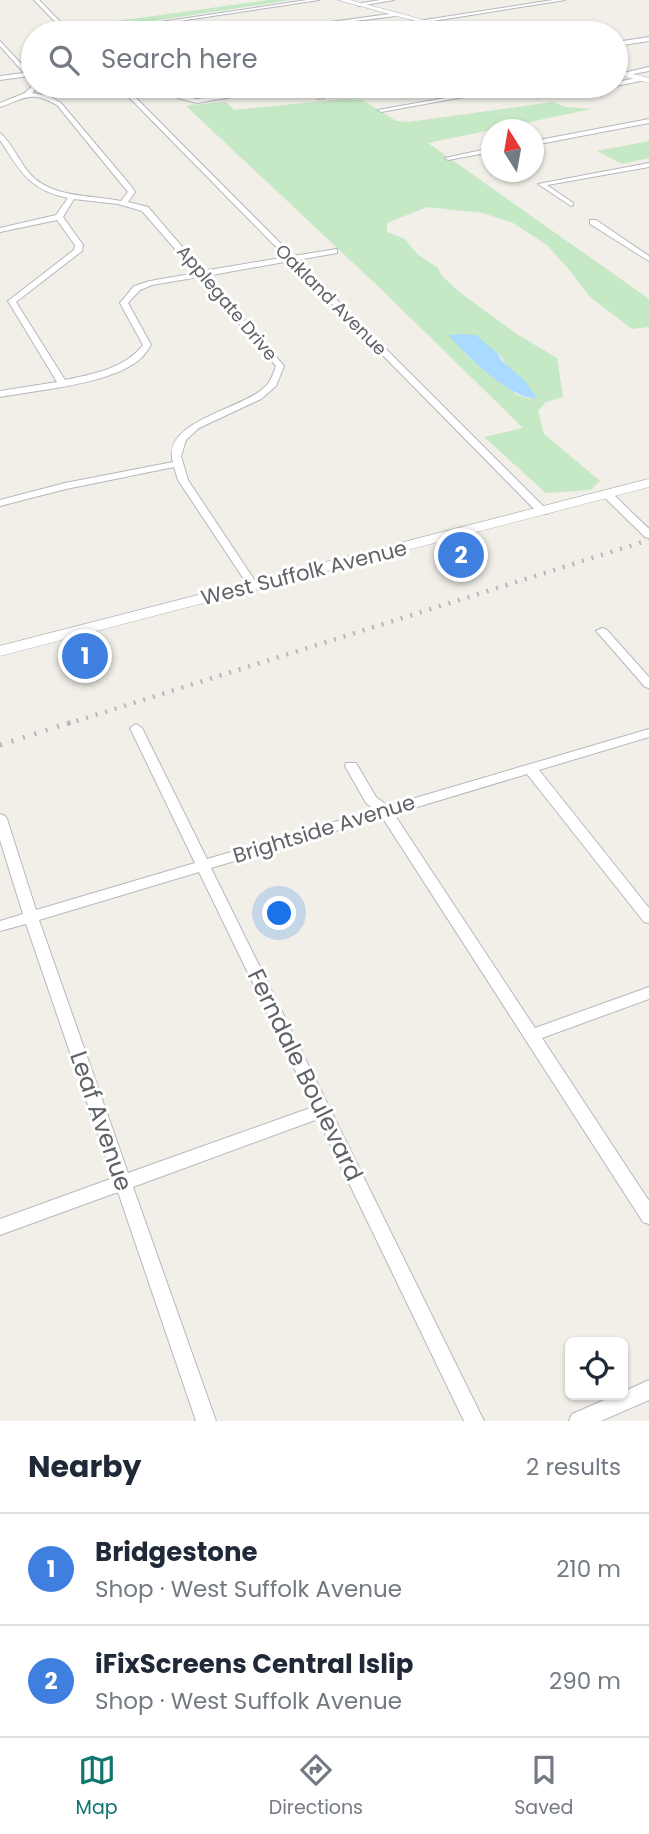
<!DOCTYPE html>
<html lang="en">
<head>
<meta charset="utf-8">
<style>
	body { margin:0; font-family:Poppins,sans-serif; background:#f2f2f3; color:#1f2937 }
	.controls { position:absolute; right:21px; bottom:21px; display:grid; overflow:hidden; border-radius:10px; box-shadow:0 2px 5px #0004 }
	.controls button { width:63px; height:63px; display:grid; place-items:center; padding:0; border:0; border-bottom:2px solid #e0e1e3; background:#fff; color:#1f2937; font:35px sans-serif }
	.compass { position:absolute; left:481px; top:119px; width:63px; height:63px; border-radius:50%; background:#fff; box-shadow:0 2px 5px #0004; rotate:349deg }
	.you { position:absolute; left:280px; top:914px; width:24px; height:24px; margin:-18px; border:5px solid #fff; border-radius:50%; background:#1a73e8; box-shadow:0 0 0 10px #1a73e833 }
	.badge { display:grid; place-items:center; width:46px; height:46px; border-radius:50%; background:#0f766e; color:#fff; font-size:23px; font-weight:700 }
	.pin { position:absolute; translate:-50% -50%; border:4px solid #fff; box-shadow:0 2px 7px #0006 }
	.list { margin:0; padding:0; list-style:none }
	h2 { display:flex; justify-content:space-between; align-items:center; height:91px; margin:0; padding:0 28px; font-size:30px }
	h2 small { font-size:23px; font-weight:400; color:#747a83 }
	.list li { display:grid; grid-template-columns:46px 1fr auto; gap:21px; align-items:center; box-sizing:border-box; height:112px; padding:0 28px; border-top:2px solid #e0e1e3 }
	.list b { display:block; font-size:26px; white-space:nowrap }
	.list p { margin:0; font-size:23px; white-space:nowrap; color:#747a83 }
	.list em { font-size:23px; font-style:normal; color:#747a83 }
	.icon { flex:none; width:38px; height:38px; fill:none; stroke:currentColor; stroke-width:2; stroke-linecap:round; stroke-linejoin:round }
	.map { position:relative; flex:none; width:649px; height:1421px; overflow:hidden }
	.search { position:absolute; background:#fff; box-shadow:0 2px 5px #0004; left:21px; right:21px; top:21px; height:77px; display:flex; align-items:center; gap:18px; box-sizing:border-box; padding:0 24px; border-radius:38px; color:#747a83; font-size:26px }
	.sheet { height:315px; background:#fff }
	nav { display:flex; justify-content:space-around; align-items:center; box-sizing:border-box; height:98px; border-top:2px solid #e0e1e3; background:#fff; font-size:19px; color:#747a83 }
	nav a { display:grid; justify-items:center; gap:4px }
	nav .on { color:#0f766e }
	.map>svg:first-child { display:block }
	.green { fill:#c5e8c5; fill-rule:evenodd }
	.water { fill:#aadaff }
	.lines { fill:none; stroke-linecap:round; stroke-linejoin:round }
	.minor-casing { stroke:#b5b8bc; stroke-width:2 }
	.secondary-casing { stroke:#b6babf; stroke-width:1 }
	.minor { fill:#fff; fill-rule:evenodd }
	.secondary { fill:#fff; fill-rule:evenodd }
	.rail-far1 { stroke:#b6b7b8; stroke-width:4.5; stroke-dasharray:2 8; stroke-linecap:butt }
	.rail { stroke:#b6b7b8; stroke-width:5; stroke-dasharray:2 10; stroke-linecap:butt }
	.labels { text-anchor:middle; stroke-width:6; stroke-linejoin:round; paint-order:stroke }
	.far-street-label { font-size:18px; fill:#5f6368; stroke:#fff }
	.street-label { font-size:21px; fill:#5f6368; stroke:#fff }
	.near-street-label { font-size:24px; fill:#5f6368; stroke:#fff }
</style>
</head>
<body>
<div class="map">
<svg width="649" height="1421" viewBox="0 0 649 1421">
	<rect width="100%" height="100%" fill="#f1efe8"/>
	<!-- green -->
	<g class="green">
		<polygon points="269,0 291,0 101,29 110,22"/>
		<path d="M344,99l18,1 34,21 12,1 145,-20 12,5 27,2 -164,34 221,156v28l-17,2 -42,-32 -19,-25 -24,-27 -34,-22 -30,-10 -56,-6 -40,16v9l18,7 12,15 21,14 3,7 17,16 57,42 42,25 6,39 -17,5 -8,9 6,23 56,47 -10,9 -44,3 -62,-56 39,-9 -142,-139 -194,-182 2,-2 37,-3 8,8zM464,353h34l33,46 -14,-4z"/>
		<polygon points="649,141 649,158 622,164 597,151"/>
	</g>
	<!-- water -->
	<path class="water" d="M460,334l16,1 22,19 3,6 24,21 12,17c-24,4 -73,-45 -89,-63z"/>
	<g class="lines">
		<defs>
			<g id="minor">
				<polygon points="34,0 39,0 71,33 66,33"/>
				<polygon points="307,0 319,0 99,33 87,33"/>
				<polygon points="380,0 394,0 359,6 356,4"/>
				<polygon points="553,0 565,0 421,23 418,21"/>
				<polygon points="397,13 395,16 261,33 248,33"/>
				<polygon points="456,29 454,32 428,33 431,31"/>
				<polygon points="649,37 649,41 616,46 616,42"/>
				<polygon points="0,41 27,70 33,73 33,78 29,76 0,80 0,76 24,73 0,46"/>
				<polygon points="649,67 649,71 622,76 619,74"/>
				<polygon points="643,77 645,80 616,86 616,82"/>
				<path d="M33,85l6,1 -7,7 17,3 12,7 70,83 4,6 -7,10 20,5 55,64 83,-14 -168,-171h6l169,170 44,-7v4l-40,7 250,250v4h-8l-249,-253 -84,15 78,90 -8,20 -15,13 -62,29 -13,12 -5,16 7,24 71,107 -1,2 -4,1 -5,-3 -71,-107 -4,-13 -108,22 -66,17v-6l65,-17 108,-21c-13,-44 79,-53 96,-80 3,-4 5,-11 7,-16l-77,-89 -47,8 -12,5 -12,13 23,42c-3,4 -6,10 -10,13 -27,26 -104,32 -141,39v-6l57,-9 -49,-81 66,-51 1,-5 -18,-25 -57,12v-4l56,-13 12,-17c-39,-8 -48,-27 -68,-58v-7c12,10 19,28 29,40 21,25 62,22 92,28l7,-9 -71,-87c-26,-15 -32,-7 -57,2v-4l25,-10zM74,199l44,5 24,7 54,62 -46,8 -16,5 -14,17 23,42c-19,24 -50,29 -78,35l-49,-78 66,-51 1,-6 -20,-28z"/>
				<polygon points="165,86 171,86 182,96 197,99 282,86 295,86 197,103 178,98"/>
				<polygon points="298,86 305,86 324,98 319,99"/>
				<polygon points="511,86 523,86 381,112 378,110"/>
				<polygon points="539,86 566,89 609,86 566,93"/>
				<polygon points="649,119 649,123 534,145 534,141"/>
				<polygon points="491,148 491,152 448,160 445,158"/>
				<polygon points="649,163 649,167 547,185 573,203 573,205 571,206 538,184"/>
				<polygon points="590,220 596,220 649,256 649,261 590,224"/>
				<polygon points="608,492 612,493 649,529 649,538 645,537 604,497 604,493"/>
				<polygon points="602,628 606,629 649,677 649,688 645,687 598,633 596,631"/>
				<path d="M136,724l6,4 65,131 168,-49 -9,-7 -21,-37 1,-3h10l20,34 12,9 261,-77v8l-110,33 110,138v15l-5,-1 -117,-148 -133,40 141,214 114,-41v12l-107,39 107,163v23l-6,-2 -261,-405 -171,51 273,553h-20l-146,-302 -185,68 83,234h-20l-78,-229 -118,43v-16l113,-41 -87,-254 -26,7v-10l23,-7 -23,-74v-26l5,2 2,3 29,91 159,-47 -65,-135zM199,872l114,235 -185,66 -89,-253z"/>
				<polygon points="649,1380 649,1400 601,1421 569,1421 572,1414 616,1395 623,1395 623,1392"/>
			</g>
			<g id="secondary">
				<polygon points="338,0 350,0 472,33 460,33"/>
				<polygon points="616,70 649,78 649,83 616,74"/>
				<polygon points="649,479 649,487 0,656 0,646"/>
			</g>
		</defs>
		<!-- minor casing -->
		<use href="#minor" class="minor-casing"/>
		<!-- secondary casing -->
		<use href="#secondary" class="secondary-casing"/>
		<!-- minor -->
		<use href="#minor" class="minor"/>
		<!-- secondary -->
		<use href="#secondary" class="secondary"/>
		<!-- rail-far1 -->
		<polyline class="rail-far1" points="67,724 649,540"/>
		<!-- rail -->
		<polyline class="rail" points="0,745 72,722"/>
	</g>
	<g class="labels">
		<!-- far-street labels -->
		<g class="far-street-label">
			<text transform="translate(331 300) rotate(45)" y="6">Oakland Avenue</text>
			<text transform="translate(227 303) rotate(50)" y="6">Applegate Drive</text>
		</g>
		<!-- street labels -->
		<g class="street-label">
			<text transform="translate(304 573) rotate(-14)" y="7">West Suffolk Avenue</text>
			<text transform="translate(324 829) rotate(-17)" y="7">Brightside Avenue</text>
		</g>
		<!-- near-street labels -->
		<g class="near-street-label">
			<text transform="translate(305 1075) rotate(64)" y="8">Ferndale Boulevard</text>
			<text transform="translate(101 1121) rotate(71)" y="8">Leaf Avenue</text>
		</g>
	</g>
</svg>
<div class="controls">
<button><svg class="icon" aria-label="locate" viewBox="0 0 24 24"><circle cx="12" cy="12" r="6"/><path d="M12 2v4M12 18v4M2 12h4M18 12h4"/></svg></button>
</div>
<svg class="compass" viewBox="-18 -18 36 36"><path d="M0-13l5 13h-10z" fill="#e53935"/><path d="M0 13l5-13h-10z" fill="#747a83"/></svg>
<div class="you"></div>
<div class="pin badge" style="left:85px;top:656px;background:#3f7fe0">1</div>
<div class="pin badge" style="left:461px;top:555px;background:#3f7fe0">2</div>
<div class="search"><svg class="icon" aria-label="search" viewBox="0 0 24 24"><circle cx="10" cy="10" r="6"/><path d="M15 15l6 6"/></svg>Search here</div>
</div>
<section class="sheet">
<h2>Nearby<small>2 results</small></h2>
<ul class="list">
<li><span class="badge" style="background:#3f7fe0">1</span><div><b>Bridgestone</b><p>Shop · West Suffolk Avenue</p></div><em>210 m</em></li>
<li><span class="badge" style="background:#3f7fe0">2</span><div><b>iFixScreens Central Islip</b><p>Shop · West Suffolk Avenue</p></div><em>290 m</em></li>
</ul>
</section>
<nav>
<a class="on"><svg class="icon" aria-label="map" viewBox="0 0 24 24"><path d="M3 6l6-2 6 2 6-2v14l-6 2-6-2-6 2zM9 4v14M15 6v14"/></svg>Map</a>
<a><svg class="icon" aria-label="directions" viewBox="0 0 24 24"><path d="M12 3l9 9-9 9-9-9zM9 14v-3h6M13 9l2 2-2 2"/></svg>Directions</a>
<a><svg class="icon" aria-label="saved" viewBox="0 0 24 24"><path d="M7 4h10v16l-5-4-5 4z"/></svg>Saved</a>
</nav>
</body>
</html>
